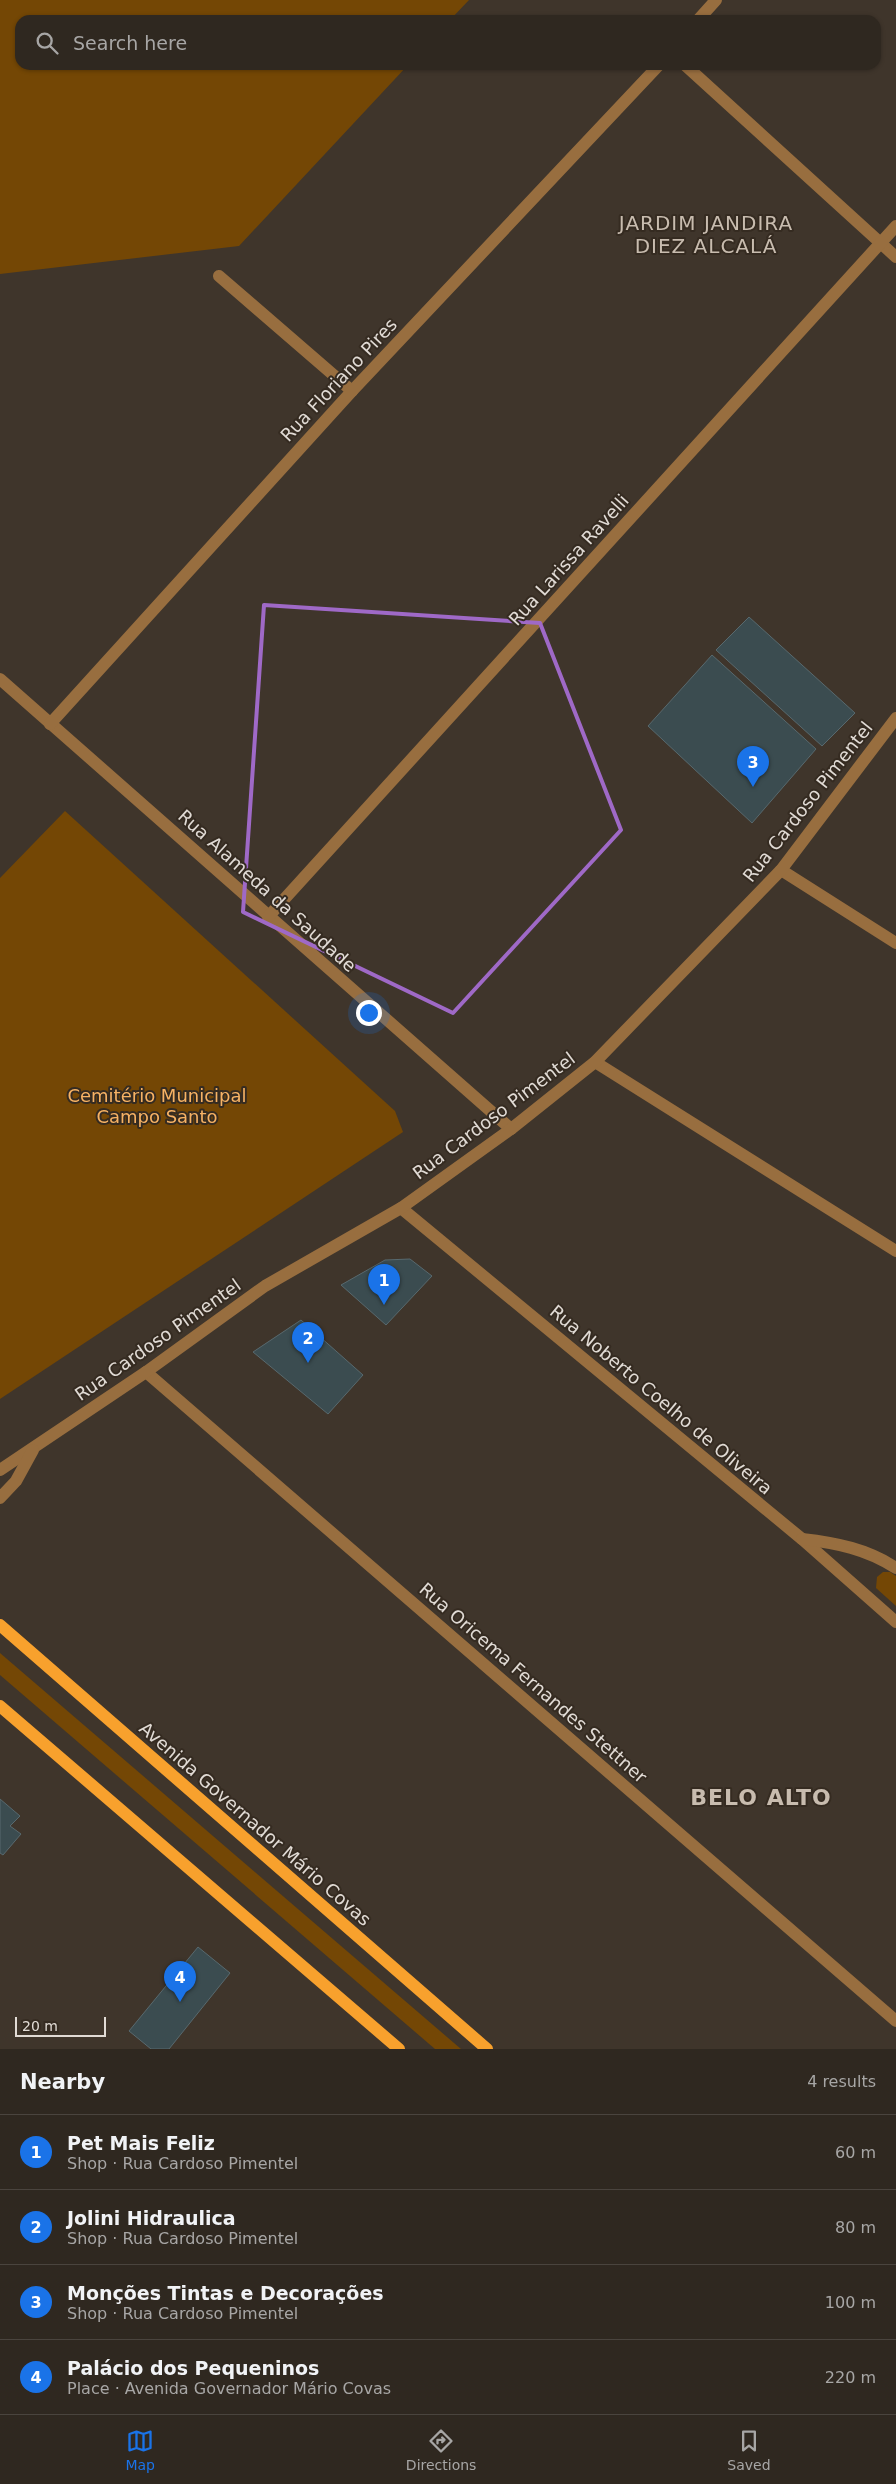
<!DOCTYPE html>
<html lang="en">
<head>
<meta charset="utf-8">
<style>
	body { margin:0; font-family:"DejaVu Sans",sans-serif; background:#373029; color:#f1f3f6 }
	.scale { position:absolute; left:15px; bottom:12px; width:91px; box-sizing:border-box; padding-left:5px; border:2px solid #e1dbd5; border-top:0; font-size:14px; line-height:18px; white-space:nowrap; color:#e1dbd5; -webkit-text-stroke:4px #352b21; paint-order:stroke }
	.you { position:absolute; left:368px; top:1012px; width:18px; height:18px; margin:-12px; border:4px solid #fff; border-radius:50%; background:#1a73e8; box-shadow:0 0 0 8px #1a73e833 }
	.badge { display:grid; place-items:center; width:32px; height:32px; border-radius:50%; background:#1a73e8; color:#fff; font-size:16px; font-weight:700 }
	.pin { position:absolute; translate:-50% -41px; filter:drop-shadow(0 1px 2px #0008) }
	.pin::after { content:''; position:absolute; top:26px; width:18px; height:15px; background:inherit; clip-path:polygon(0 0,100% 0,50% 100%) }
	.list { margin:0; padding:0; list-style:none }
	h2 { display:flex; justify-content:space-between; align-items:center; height:65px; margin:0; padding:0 20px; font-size:21px }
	h2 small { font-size:16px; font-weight:400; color:#a7a6a5 }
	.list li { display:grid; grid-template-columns:32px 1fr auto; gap:15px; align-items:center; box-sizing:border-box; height:75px; padding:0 20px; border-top:1px solid #4a443e }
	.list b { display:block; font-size:19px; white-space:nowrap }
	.list p { margin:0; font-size:16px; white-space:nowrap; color:#a7a6a5 }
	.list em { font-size:16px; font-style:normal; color:#a7a6a5 }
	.icon { flex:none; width:28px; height:28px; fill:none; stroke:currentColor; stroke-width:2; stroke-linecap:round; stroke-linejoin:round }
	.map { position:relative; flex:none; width:896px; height:2049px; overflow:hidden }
	.search { position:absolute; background:#2f2820; box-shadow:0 1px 4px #0004; left:15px; right:15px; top:15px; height:55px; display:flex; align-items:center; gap:12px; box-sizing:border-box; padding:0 18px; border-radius:15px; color:#a7a6a5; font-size:19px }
	.sheet { height:365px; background:#2f2820 }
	nav { display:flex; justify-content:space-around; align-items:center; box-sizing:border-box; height:70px; border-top:1px solid #4a443e; background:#2f2820; font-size:14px; color:#a7a6a5 }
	nav a { display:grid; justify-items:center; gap:2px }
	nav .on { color:#1a73e8 }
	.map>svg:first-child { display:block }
	.green { fill:#744705 }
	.building { fill:#3b4c50; stroke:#58696e }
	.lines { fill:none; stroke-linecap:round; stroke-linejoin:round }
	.minor { stroke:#986e3f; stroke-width:12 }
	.major { stroke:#f8a12d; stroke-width:12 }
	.marked { fill:none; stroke:#9f69c7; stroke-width:4; stroke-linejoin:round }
	.labels { text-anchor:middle; stroke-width:4; stroke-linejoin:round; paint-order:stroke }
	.street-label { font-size:18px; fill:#e1dbd5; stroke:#352b21 }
	.park-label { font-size:18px; fill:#f7b264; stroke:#352b21 }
	.quarter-label { font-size:20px; letter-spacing:1px; fill:#c8bcaf; stroke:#352b21 }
	.district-label { font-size:22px; font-weight:bold; letter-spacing:1px; fill:#c8bcaf; stroke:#352b21 }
</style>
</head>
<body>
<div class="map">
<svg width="896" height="2049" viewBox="0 0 896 2049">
	<rect width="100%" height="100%" fill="#3f352b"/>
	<!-- green -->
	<g class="green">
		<polygon points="0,0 469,0 450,20 20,20 20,65 408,65 239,246 0,274"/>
		<polygon points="65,811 395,1111 403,1132 0,1399 0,878"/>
		<polygon points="883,1572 890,1572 896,1576 896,1606 876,1588 877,1577"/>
		<polygon points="0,1653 461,2049 435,2049 0,1675"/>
	</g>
	<!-- building -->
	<g class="building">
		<polygon points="749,617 855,713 822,746 716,650"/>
		<polygon points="712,655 816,749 752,823 648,726"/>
		<polygon points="410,1259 432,1276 386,1325 341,1285 385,1260"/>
		<polygon points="301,1320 363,1375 328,1414 253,1352"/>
		<polygon points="0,1799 20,1816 10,1826 21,1834 3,1855 0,1853"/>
		<polygon points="198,1947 230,1973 169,2049 151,2049 129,2031"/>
	</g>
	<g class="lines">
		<!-- minor -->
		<g class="minor">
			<polyline points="698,20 716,0"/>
			<polyline points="685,65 896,257"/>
			<polyline points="219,276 352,391"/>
			<polyline points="0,679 511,1129"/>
			<polyline points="50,724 352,391 659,65"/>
			<polyline points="781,870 896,943"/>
			<polyline points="268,917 896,226"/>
			<polyline points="595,1062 896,1251"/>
			<polyline points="401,1208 802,1539 896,1622"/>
			<polyline points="146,1372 896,2021"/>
			<polyline points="0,1470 146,1372 265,1286 401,1208 511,1129 595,1062 781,870 896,718"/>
			<polyline points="0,1498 16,1481 33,1450"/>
			<path d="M802,1539c35,4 65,10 94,29"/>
		</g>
		<!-- major -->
		<g class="major">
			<polyline points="0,1625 487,2049"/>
			<polyline points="0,1706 399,2049"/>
		</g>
	</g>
	<!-- marked area -->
	<path class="marked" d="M264,605l276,18 81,207 -168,183 -210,-101z"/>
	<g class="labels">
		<!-- street labels -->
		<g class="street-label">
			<text transform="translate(339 380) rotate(-47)" y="6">Rua Floriano Pires</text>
			<text transform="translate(569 560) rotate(-48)" y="6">Rua Larissa Ravelli</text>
			<text transform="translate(808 802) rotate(-52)" y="6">Rua Cardoso Pimentel</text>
			<text transform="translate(267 891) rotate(42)" y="6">Rua Alameda da Saudade</text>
			<text transform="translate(494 1116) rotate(-37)" y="6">Rua Cardoso Pimentel</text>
			<text transform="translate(158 1340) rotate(-35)" y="6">Rua Cardoso Pimentel</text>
			<text transform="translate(661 1400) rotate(40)" y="6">Rua Noberto Coelho de Oliveira</text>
			<text transform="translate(533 1683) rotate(41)" y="6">Rua Oricema Fernandes Stettner</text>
			<text transform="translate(255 1824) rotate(41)" y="6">Avenida Governador Mário Covas</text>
		</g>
		<!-- park labels -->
		<g class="park-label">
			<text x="157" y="1102">Cemitério Municipal<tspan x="157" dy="21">Campo Santo</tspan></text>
		</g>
		<!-- quarter labels -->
		<g class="quarter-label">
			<text x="706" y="230">JARDIM JANDIRA<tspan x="706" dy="23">DIEZ ALCALÁ</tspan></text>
		</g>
		<!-- district labels -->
		<g class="district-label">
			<text x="761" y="1805">BELO ALTO</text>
		</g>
	</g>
</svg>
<div class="scale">20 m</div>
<div class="you"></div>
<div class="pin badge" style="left:384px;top:1305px">1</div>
<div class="pin badge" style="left:308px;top:1363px">2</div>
<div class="pin badge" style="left:753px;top:787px">3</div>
<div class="pin badge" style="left:180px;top:2002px">4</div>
<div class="search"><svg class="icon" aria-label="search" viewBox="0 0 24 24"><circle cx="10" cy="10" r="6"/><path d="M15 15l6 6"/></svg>Search here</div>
</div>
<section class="sheet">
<h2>Nearby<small>4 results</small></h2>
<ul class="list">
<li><span class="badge">1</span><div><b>Pet Mais Feliz</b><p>Shop · Rua Cardoso Pimentel</p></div><em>60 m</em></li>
<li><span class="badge">2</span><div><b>Jolini Hidraulica</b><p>Shop · Rua Cardoso Pimentel</p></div><em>80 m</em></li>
<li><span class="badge">3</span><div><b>Monções Tintas e Decorações</b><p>Shop · Rua Cardoso Pimentel</p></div><em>100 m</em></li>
<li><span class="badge">4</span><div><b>Palácio dos Pequeninos</b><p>Place · Avenida Governador Mário Covas</p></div><em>220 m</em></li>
</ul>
</section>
<nav>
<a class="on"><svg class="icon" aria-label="map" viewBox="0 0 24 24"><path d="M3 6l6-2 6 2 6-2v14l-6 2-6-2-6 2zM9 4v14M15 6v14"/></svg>Map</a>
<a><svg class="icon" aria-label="directions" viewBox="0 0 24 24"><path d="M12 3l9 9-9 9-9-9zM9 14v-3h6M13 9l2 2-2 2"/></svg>Directions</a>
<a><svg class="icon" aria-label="saved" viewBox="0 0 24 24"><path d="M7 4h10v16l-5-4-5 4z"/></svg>Saved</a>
</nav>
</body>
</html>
